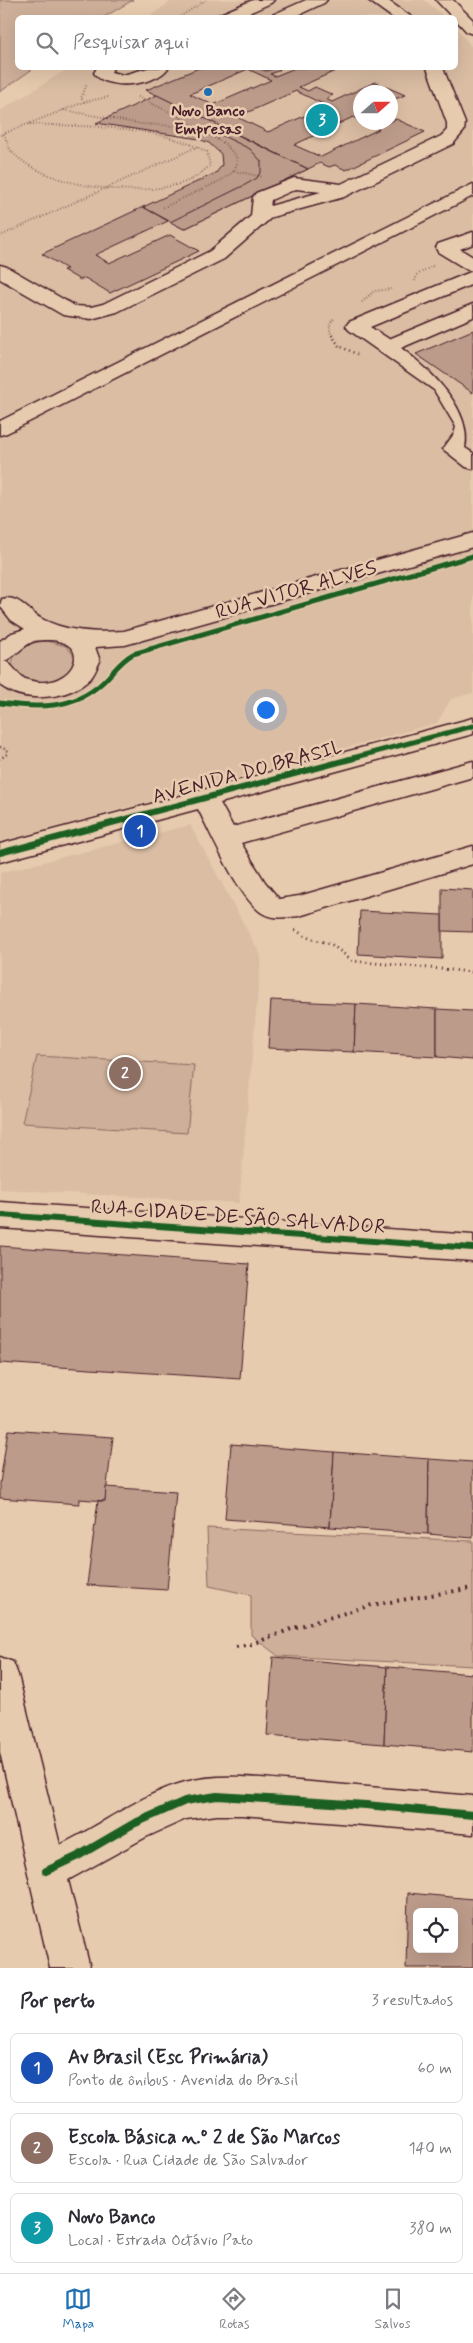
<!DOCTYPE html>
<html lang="pt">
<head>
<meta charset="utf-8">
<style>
	body { margin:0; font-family:Mynerve,sans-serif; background:#f7f7f7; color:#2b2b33 }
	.controls { position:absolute; right:15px; bottom:15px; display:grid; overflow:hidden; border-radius:8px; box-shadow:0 5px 20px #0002 }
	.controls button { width:45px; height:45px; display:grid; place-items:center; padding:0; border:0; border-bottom:1px solid #e1e1e2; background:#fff; color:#2b2b33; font:25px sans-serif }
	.compass { position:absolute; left:353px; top:85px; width:45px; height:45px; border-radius:50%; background:#fff; box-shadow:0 5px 20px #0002; rotate:69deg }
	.you { position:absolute; left:265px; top:709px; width:18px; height:18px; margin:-12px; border:4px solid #fff; border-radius:50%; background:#1a73e8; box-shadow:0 0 0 8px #1a73e833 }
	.badge { display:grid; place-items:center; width:32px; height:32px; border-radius:50%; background:#1f6fb2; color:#fff; font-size:16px; font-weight:700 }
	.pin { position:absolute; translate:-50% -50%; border:2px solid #fff; box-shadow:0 1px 5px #0006 }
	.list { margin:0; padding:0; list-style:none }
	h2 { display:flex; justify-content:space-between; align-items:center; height:65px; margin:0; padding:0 20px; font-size:21px }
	h2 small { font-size:16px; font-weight:400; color:#7c7c81 }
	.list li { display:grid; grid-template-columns:32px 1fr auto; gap:15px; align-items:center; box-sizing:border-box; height:70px; margin:0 10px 10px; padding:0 10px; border:1px solid #e1e1e2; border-radius:8px }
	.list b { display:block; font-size:19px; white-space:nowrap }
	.list p { margin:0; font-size:16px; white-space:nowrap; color:#7c7c81 }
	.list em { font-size:16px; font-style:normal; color:#7c7c81 }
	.icon { flex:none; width:28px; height:28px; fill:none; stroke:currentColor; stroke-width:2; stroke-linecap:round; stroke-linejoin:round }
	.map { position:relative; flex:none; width:473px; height:1968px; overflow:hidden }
	.search { position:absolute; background:#fff; box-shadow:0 5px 20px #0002; left:15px; right:15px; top:15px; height:55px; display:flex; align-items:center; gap:12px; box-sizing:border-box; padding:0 18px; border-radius:8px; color:#7c7c81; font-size:19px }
	.sheet { height:305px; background:#fff }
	nav { display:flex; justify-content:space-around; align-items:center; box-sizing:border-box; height:70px; border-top:1px solid #e1e1e2; background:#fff; font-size:14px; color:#7c7c81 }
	nav a { display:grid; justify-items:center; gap:2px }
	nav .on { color:#1f6fb2 }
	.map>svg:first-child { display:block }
	.built { fill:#dabda3; fill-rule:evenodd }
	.green { fill:#ceaf99; stroke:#8c6762 }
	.building { fill:#bc9b8a; stroke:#4a1f2b; fill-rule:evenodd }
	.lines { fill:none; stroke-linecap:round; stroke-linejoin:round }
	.minor-casing { stroke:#4a1f2b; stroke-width:3 }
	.major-casing { stroke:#4a1f2b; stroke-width:3 }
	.path-far3 { stroke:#4a1f2b; stroke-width:2; stroke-dasharray:0.5 2.5; stroke-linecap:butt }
	.path-far2 { stroke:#4a1f2b; stroke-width:2.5; stroke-dasharray:1 3; stroke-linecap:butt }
	.path-far1 { stroke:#4a1f2b; stroke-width:3; stroke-dasharray:1 4; stroke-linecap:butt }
	.path { stroke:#4a1f2b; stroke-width:4; stroke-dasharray:2 5; stroke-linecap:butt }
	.minor { fill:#e7cbae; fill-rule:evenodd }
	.major { fill:#e7cbae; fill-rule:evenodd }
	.cycleway-far2-casing { stroke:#e7cbae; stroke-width:8 }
	.cycleway-far1-casing { stroke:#e7cbae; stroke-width:9 }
	.cycleway-casing { stroke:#e7cbae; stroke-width:11 }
	.cycleway-far2 { stroke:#1b5e20; stroke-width:5 }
	.cycleway-far1 { stroke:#1b5e20; stroke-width:6 }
	.cycleway { stroke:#1b5e20; stroke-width:8 }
	.poi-dot { fill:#1f6fb2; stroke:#e7cbae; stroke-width:2 }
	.labels { text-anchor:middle; stroke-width:5; stroke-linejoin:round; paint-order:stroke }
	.far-poi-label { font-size:16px; font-weight:bold; fill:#4a1f2b; stroke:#e7cbae }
	.street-label { font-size:20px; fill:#4a1f2b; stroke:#e7cbae }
</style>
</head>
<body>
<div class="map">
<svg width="473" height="1968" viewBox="0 0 473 1968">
	<rect width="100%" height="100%" fill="#e7cbae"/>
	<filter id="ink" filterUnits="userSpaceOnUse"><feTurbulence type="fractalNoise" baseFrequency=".02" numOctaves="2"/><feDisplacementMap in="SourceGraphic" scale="10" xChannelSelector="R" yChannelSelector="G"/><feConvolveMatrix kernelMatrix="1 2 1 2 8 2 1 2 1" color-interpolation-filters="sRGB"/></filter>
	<g filter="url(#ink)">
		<!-- built -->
		<g class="built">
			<polygon points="173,0 424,0 445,17 147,18"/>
			<path d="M456,26l17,23v644l-22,6 -14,24 -437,119v-731l69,-43h387zM360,92h30v30h-30z"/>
			<polygon points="190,825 261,956 239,1203 0,1189 0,873"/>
		</g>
		<!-- green -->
		<g class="green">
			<polygon points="0,0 133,0 104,17 18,18 18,68 34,68 0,92"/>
			<path d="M47,641l19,5 10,12c-3,29 -55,33 -64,6 2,-17 20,-22 35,-23z"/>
			<polygon points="37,1056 194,1065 187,1133 22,1123"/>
			<polygon points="207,1528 473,1541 473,1666 278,1656 251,1635 251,1595 209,1586"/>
		</g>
		<!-- building -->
		<g class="building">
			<path d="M199,68h59l8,3 10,-3 4,2 -10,4 5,2 20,-8h47l-43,19 9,4 7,-4 18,8 -7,4 6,3 43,-20 30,13 -15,6v-9h-30v29l-7,-4 -59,28 27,12 58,-28 -15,-7 19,3 13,-6 29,13 -79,38 -11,-5 -6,2 -9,-4 -12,6 -162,-79zM248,69l23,11 -58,25 -23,-11zM296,91l31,15 -59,26 -31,-15z"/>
			<polygon points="157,95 308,169 184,229 143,207 216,173 222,165 221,154 209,143 199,139 96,123"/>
			<polygon points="219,126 308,169 184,229 170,222 245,185 257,178 261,171 261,161 250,149 211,130"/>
			<polygon points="143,207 168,221 95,255 109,263 170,235 199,251 110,293 85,278 80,280 63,270 67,269 42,254"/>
			<polygon points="473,330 473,393 416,354"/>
			<polygon points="442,888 473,890 473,932 442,931"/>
			<polygon points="360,911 442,915 442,959 358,954"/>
			<polygon points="271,1000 356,1004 354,1052 268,1048"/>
			<polygon points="356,1004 437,1009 437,1057 354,1052"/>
			<polygon points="437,1009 473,1011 473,1060 437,1057"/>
			<polygon points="0,1246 249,1264 240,1379 0,1363"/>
			<polygon points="8,1430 113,1437 105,1501 79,1499 79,1504 0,1498 0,1483"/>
			<polygon points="231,1444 334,1452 330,1527 225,1519"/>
			<polygon points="334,1452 429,1459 428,1534 330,1527"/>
			<polygon points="429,1459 473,1462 473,1538 428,1534"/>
			<polygon points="106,1487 176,1492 167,1590 87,1585 98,1501 105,1501"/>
			<polygon points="273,1657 387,1667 384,1744 267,1735"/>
			<polygon points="387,1667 473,1674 473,1752 384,1744"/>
			<path d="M408,1893l65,6v69h-67zM417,1912h37v37h-37z"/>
		</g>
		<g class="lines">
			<defs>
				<g id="minor">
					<polygon points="253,0 274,0 271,3 238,18 216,18 218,15"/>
					<polygon points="306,0 327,0 324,3 292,18 270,18 272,15"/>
					<polygon points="368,0 387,0 413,18 393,18"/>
					<polygon points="436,0 453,0 473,20 473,34 467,32 456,20 456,18 453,18"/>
					<path d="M97,68h16l-2,4 12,3 25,-7h20c-11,17 -61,24 -74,5z"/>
					<path d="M427,68h16l22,55 -1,8 -11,13 -109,53 -72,20 -48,42 -107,53 -26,7 -28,-4 -63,-36v-14l7,2 68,39 16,1 12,-3 107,-53 41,-35 2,-19 3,-4 38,-15 47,6 100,-48 6,-6v-7zM296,189l25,3 -51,14 1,-6z"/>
					<polygon points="473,232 473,244 460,249 473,257 473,271 466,269 438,252 436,248 438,244"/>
					<path d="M473,271v13l-103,43 19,12 84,-35v13l-72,31c27,20 72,61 64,100l8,5v16l-7,-2 -23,-18 11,-15 2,-7 -22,-37 -85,-60 -3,-4 3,-4z"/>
					<path d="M473,533v14l-348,98 -30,2 5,14c-3,6 -5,12 -9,17 -22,22 -67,26 -91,7v-44l12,-8 13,-4 -14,-9 -11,-14 2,-7c18,-5 26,14 42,21 25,12 53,13 80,11zM34,641c68,-9 41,53 -6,39 -11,-3 -14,-16 -24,-19 10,-3 18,-15 30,-20z"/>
					<path d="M473,718v16l-253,69 13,24 240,-66v16l-232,66 24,39 14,17 20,-3 174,-50v18l-174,52c-12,1 -26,4 -37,-3 -23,-15 -51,-79 -64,-104l-198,53v-18z"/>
					<polygon points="0,1202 473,1235 473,1261 0,1228"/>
					<path d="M0,1657l13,5 5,13 42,170c40,-19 81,-51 125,-63 37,-10 77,-3 114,-1 58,5 116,10 174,15v38l-231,-19h-25l-31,4 -40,18 -78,43 22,88h-40l-50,-216z"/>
				</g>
				<polygon id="major" points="473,184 473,196 7,433 0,435 0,421"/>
			</defs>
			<!-- minor casing -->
			<use href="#minor" class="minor-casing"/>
			<!-- major casing -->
			<use href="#major" class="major-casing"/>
			<!-- path-far3 -->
			<g class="path-far3">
				<polyline points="178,18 206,0"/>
				<polyline points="138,97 176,115 225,144 236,156 237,163 234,171 222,180 162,208"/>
				<polyline points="84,102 81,98 87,84"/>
				<polyline points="63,110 141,124 194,127"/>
				<path d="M4,134c2,5 4,13 8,18 36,37 129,47 176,29 8,-3 15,-10 22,-15l-3,-14c-54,-28 -119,-25 -179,-28"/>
				<polyline points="0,135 84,102 108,97"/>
				<polyline points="234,171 263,177"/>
				<polyline points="0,236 199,146"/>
				<polyline points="415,281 417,275 434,265"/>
				<polyline points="362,302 374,291 391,289"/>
				<path d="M332,336c-3,-7 -4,-13 3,-18"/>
			</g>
			<!-- path-far2 -->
			<g class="path-far2">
				<polyline points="332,335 339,346 359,355"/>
				<polyline points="0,747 7,750 7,754 0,759"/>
			</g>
			<!-- path-far1 -->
			<polyline class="path-far1" points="295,930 309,938 331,944 353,961 473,972"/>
			<!-- path -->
			<polyline class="path" points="236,1647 252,1644 294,1628 372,1605 473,1588"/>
			<!-- minor -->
			<use href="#minor" class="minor"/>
			<!-- major -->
			<use href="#major" class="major"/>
			<defs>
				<g id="cycleway-far2">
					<path d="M0,703c36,5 73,7 102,-20 11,-10 18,-22 31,-29l340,-98"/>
					<polyline points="349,759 473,726"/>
				</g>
				<g id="cycleway-far1">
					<polyline points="0,853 354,758"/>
					<polyline points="0,1215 473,1248"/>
				</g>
				<polyline id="cycleway" points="46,1871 78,1856 133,1824 185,1801 217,1796 366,1805 473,1815"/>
			</defs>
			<!-- cycleway-far2 casing -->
			<use href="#cycleway-far2" class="cycleway-far2-casing"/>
			<!-- cycleway-far1 casing -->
			<use href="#cycleway-far1" class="cycleway-far1-casing"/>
			<!-- cycleway casing -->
			<use href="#cycleway" class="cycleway-casing"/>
			<!-- cycleway-far2 -->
			<use href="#cycleway-far2" class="cycleway-far2"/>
			<!-- cycleway-far1 -->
			<use href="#cycleway-far1" class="cycleway-far1"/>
			<!-- cycleway -->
			<use href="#cycleway" class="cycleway"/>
		</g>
	</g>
	<!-- markers -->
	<circle class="poi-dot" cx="208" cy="92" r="5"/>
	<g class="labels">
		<!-- far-poi labels -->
		<g class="far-poi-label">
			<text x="208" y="116">Novo Banco<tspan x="208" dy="18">Empresas</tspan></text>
		</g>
		<!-- street labels -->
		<g class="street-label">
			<text transform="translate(296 589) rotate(-16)" y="7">RUA VITOR ALVES</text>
			<text transform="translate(247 771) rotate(-15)" y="7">AVENIDA DO BRASIL</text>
			<text transform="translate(238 1216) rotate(4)" y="7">RUA CIDADE DE SÃO SALVADOR</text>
		</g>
	</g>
</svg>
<div class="controls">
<button><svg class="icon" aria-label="locate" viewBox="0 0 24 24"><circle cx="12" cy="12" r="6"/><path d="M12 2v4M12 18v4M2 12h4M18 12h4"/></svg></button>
</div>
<svg class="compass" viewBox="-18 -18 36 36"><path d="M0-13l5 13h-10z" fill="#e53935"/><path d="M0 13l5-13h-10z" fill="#7c7c81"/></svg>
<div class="you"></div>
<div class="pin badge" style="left:140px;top:831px;background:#1a4fb4">1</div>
<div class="pin badge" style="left:125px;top:1073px;background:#8d6e63">2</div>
<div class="pin badge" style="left:322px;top:120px;background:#0f9aa8">3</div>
<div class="search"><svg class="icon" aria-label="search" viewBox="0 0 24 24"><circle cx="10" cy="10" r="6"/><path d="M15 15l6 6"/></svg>Pesquisar aqui</div>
</div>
<section class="sheet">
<h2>Por perto<small>3 resultados</small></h2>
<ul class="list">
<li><span class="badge" style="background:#1a4fb4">1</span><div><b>Av Brasil (Esc Primária)</b><p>Ponto de ônibus · Avenida do Brasil</p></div><em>60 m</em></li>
<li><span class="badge" style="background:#8d6e63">2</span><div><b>Escola Básica n.º 2 de São Marcos</b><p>Escola · Rua Cidade de São Salvador</p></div><em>140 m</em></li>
<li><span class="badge" style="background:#0f9aa8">3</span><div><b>Novo Banco</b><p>Local · Estrada Octávio Pato</p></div><em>380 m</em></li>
</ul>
</section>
<nav>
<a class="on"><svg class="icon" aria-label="map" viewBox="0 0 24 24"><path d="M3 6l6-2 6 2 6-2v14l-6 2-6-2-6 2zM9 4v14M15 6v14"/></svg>Mapa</a>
<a><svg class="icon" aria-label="directions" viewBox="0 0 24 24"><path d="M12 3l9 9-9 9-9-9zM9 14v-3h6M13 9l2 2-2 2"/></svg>Rotas</a>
<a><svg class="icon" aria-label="saved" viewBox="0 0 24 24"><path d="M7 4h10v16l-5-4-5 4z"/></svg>Salvos</a>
</nav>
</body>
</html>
